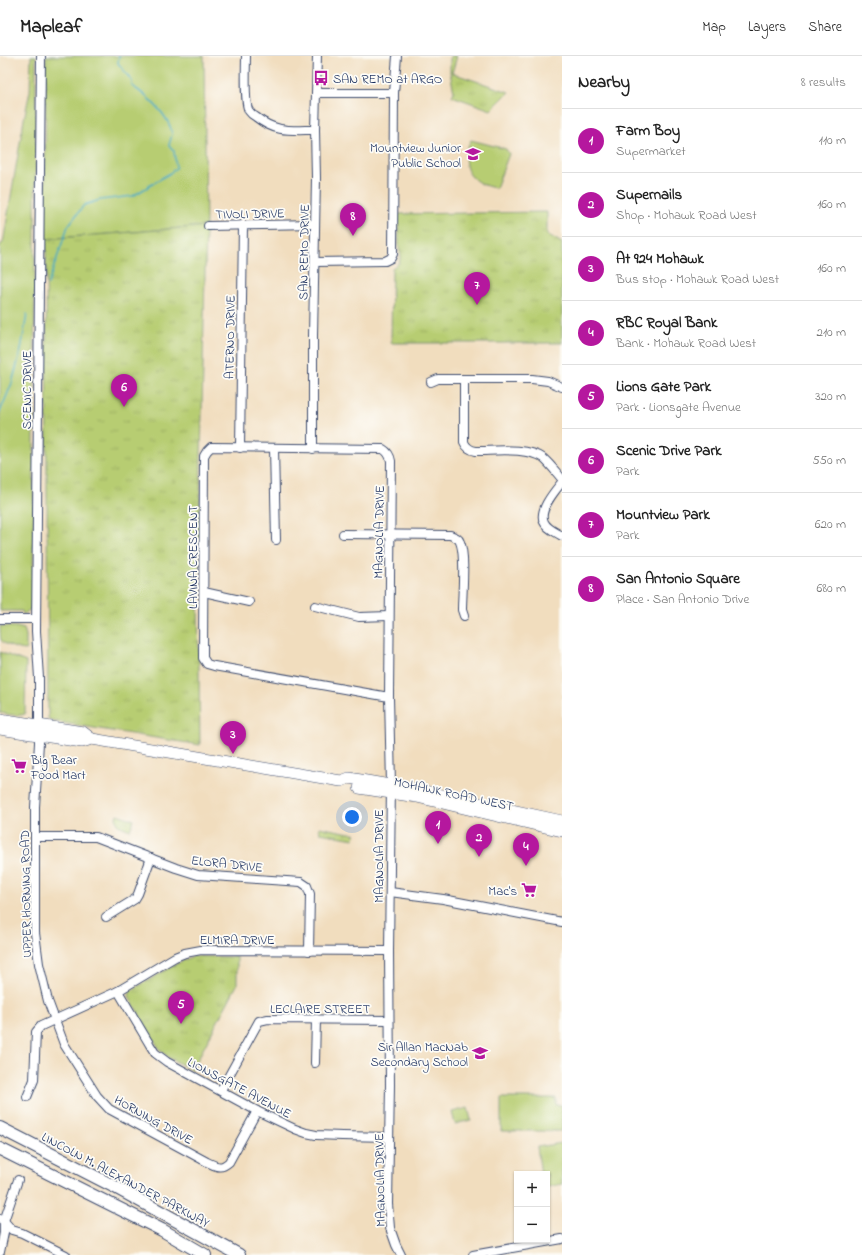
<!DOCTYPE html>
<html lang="en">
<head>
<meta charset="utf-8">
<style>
	body { margin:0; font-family:"Indie Flower",sans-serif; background:#f6f6f6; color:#222 }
	.controls { position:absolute; right:12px; bottom:12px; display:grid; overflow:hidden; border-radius:0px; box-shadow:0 1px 3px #0004 }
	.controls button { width:36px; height:36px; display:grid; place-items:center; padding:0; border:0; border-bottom:1px solid #e0e0e0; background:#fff; color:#222; font:20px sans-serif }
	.you { position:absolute; left:352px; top:761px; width:14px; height:14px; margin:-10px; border:3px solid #fff; border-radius:50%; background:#1a73e8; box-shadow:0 0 0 6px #1a73e833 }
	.badge { display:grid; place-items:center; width:26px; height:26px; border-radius:50%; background:#b5179e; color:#fff; font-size:13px; font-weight:700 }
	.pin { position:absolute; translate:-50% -33px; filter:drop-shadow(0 1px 2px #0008) }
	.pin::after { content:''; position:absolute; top:21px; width:14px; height:12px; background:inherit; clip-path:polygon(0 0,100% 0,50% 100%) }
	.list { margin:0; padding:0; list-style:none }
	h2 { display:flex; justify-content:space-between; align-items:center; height:52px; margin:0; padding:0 16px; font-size:17px }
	h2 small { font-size:13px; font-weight:400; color:#767676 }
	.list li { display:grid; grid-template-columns:26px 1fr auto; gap:12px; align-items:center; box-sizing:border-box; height:64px; padding:0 16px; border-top:1px solid #e0e0e0 }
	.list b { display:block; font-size:15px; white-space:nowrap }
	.list p { margin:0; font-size:13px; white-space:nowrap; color:#767676 }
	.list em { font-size:13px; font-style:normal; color:#767676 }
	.map { position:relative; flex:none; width:562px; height:1199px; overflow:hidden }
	header { display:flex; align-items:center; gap:24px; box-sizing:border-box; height:56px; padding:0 20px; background:#fff; border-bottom:1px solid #e0e0e0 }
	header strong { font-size:19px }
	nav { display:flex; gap:22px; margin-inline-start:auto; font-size:14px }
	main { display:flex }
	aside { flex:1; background:#fff }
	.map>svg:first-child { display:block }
	.grass { fill:#b7cd72; stroke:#697e68 }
	.park { fill:url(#park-tufts); stroke:#697e68 }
	.garden { fill:url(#garden-dots); stroke:#697e68 }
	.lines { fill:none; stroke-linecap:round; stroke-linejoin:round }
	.stream { stroke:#42aac2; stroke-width:1.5 }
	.minor-casing { stroke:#3b496c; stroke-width:10 }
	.major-casing { stroke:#3b496c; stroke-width:12 }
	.highway-casing { stroke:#3b496c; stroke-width:14 }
	.minor { stroke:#fff; stroke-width:8 }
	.major { stroke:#fff; stroke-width:11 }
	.highway { stroke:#fff; stroke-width:12 }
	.labels { text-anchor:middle; stroke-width:3.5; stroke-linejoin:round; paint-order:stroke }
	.poi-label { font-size:13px; fill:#1b2f5e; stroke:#fdfcf7; text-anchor:end }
	.street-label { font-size:13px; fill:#1b2f5e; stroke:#fdfcf7 }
</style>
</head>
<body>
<header>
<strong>Mapleaf</strong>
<nav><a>Map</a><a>Layers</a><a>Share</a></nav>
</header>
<main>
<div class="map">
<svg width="562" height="1199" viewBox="0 0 562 1199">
	<defs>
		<pattern id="park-tufts" width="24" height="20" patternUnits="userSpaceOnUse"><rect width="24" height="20" fill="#b7cd72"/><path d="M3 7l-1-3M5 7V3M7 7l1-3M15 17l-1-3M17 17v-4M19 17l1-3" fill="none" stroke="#9db065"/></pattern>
		<pattern id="garden-dots" width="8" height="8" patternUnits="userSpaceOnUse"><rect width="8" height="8" fill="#b7cd72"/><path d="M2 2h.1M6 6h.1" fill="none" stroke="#9db065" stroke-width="1.8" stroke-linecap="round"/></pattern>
	</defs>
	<rect width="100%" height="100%" fill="#fdfcf7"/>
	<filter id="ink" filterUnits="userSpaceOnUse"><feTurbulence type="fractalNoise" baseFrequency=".025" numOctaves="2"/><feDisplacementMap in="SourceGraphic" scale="8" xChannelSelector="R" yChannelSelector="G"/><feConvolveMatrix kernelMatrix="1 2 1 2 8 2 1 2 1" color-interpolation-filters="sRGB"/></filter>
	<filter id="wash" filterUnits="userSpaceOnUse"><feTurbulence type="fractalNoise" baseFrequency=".012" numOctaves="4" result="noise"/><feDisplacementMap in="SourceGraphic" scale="16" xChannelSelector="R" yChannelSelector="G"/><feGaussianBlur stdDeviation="0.9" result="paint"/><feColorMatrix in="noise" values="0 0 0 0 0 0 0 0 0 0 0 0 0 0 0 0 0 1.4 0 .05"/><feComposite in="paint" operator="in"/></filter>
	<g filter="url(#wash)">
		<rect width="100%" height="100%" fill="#f1ddbe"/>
		<!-- grass -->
		<g class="grass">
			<polygon points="31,0 36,0 33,550 27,557 23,558 22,555 0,555 0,191 1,188 3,187 24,63 30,35"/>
			<polygon points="46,0 204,0 206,170 46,183 45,127"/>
			<path d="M471,84l35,9 3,5 -13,34c-28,-4 -38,-24 -25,-48z"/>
			<path d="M0,570l17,1 7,2 2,6v15c-5,0 -23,-5 -25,-10 -1,-3 -1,-10 -1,-14z"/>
			<path d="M0,596l26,10 -1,52c-8,3 -16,0 -25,-1z"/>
			<polygon points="501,1042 556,1042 556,1049 562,1049 562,1075 501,1075"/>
			<polygon points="562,1087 562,1128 547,1131 547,1118 541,1118 537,1091"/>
		</g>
		<!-- park -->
		<g class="park">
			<polygon points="450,0 457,0 452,17 509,36 491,54 452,40 454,36 450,17"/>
			<polygon points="547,156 547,178 562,187 562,287 391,287 392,212 399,207 401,199 399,193 398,158"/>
			<polygon points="206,170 198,543 200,689 100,673 52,665 48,662 46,183"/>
			<polygon points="117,758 134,764 130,774 118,769 116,761"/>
			<polygon points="193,900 237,901 237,929 192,1014 169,1002 160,994 129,941 130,935 178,907"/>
			<polygon points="468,1052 471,1064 455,1068 452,1056"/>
		</g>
		<!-- garden -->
		<polygon class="garden" points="319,771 355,778 354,783 320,777"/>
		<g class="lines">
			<!-- stream -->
			<g class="stream">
				<path d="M48,228l20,-58 16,-21 16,-5 33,-4 37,-23 6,-5 -2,-17 -5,-6c1,-4 3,-8 3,-12 -3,-18 -26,-38 -40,-47v-5l-14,-18 1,-7"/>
				<polyline points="0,356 12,327 21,294 27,258"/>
			</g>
		</g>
	</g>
	<g filter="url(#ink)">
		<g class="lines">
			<defs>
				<g id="minor">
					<path d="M41,0l-5,575 3,47v65l-4,64v126l4,31 9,37 16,43 33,52 12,13 98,53c9,4 13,8 22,0l28,-51"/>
					<path d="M246,0c0,10 -2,48 3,55 2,3 5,5 7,6 20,16 35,13 59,13"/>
					<polyline points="316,37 394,37"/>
					<polyline points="208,170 315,168"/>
					<polyline points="315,206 385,205 391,202 393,198 394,37 397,0"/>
					<path d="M464,323v63c2,5 6,8 12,9 19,0 51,-4 67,7 7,6 13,14 19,21"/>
					<polyline points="431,326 438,323 532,323 548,325 562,331"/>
					<polyline points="240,392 243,169"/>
					<polyline points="274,392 276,484"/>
					<polyline points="313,393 313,280 316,122 315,74 317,0"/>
					<path d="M562,426c-7,9 -24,28 -18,40 3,7 12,10 18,14"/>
					<path d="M343,478l107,1c5,2 9,3 10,7 6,13 2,52 2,68l2,6"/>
					<polyline points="204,536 249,546"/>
					<polyline points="315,550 359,561 389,560"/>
					<polyline points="0,563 36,563"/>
					<path d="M389,641l-175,-31 -7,-2 -4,-6 1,-202 3,-5 4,-4 172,2c5,3 7,6 8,12l-2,236 2,88 -2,166 1,134 -2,119 2,24 6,17 5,10"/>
					<polyline points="35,781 96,781 176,812 198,819 301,826 307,830 310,838 309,895"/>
					<polyline points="390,836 443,843 562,866"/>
					<polyline points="106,861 135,843 138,838 151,802"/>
					<polyline points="118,935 150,989 155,997 167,1006 257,1055 295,1073 306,1077 316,1079 342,1080 389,1081"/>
					<polyline points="315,1007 316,963"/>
					<polyline points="221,1034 259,965 268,963 389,964"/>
					<polyline points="27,1041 34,1024 36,976 41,970 118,935 175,901 185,897 201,894 389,895"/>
					<polyline points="0,1163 4,1165 12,1174 22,1177 66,1199"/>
					<polyline points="0,1196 4,1177 4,1165 18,1124"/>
					<polyline points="473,1199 562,1183"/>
				</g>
				<g id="major">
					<polyline points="0,663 83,676 92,683"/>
					<polyline points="0,673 82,686 92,683 341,725 349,722 419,734 562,765"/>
					<polyline points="359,732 417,741 562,775"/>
				</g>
				<g id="highway">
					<polyline points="0,1072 117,1132 239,1199"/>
					<polyline points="0,1093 162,1174 205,1199"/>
				</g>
			</defs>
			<!-- minor casing -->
			<use href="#minor" class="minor-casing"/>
			<!-- major casing -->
			<use href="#major" class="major-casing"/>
			<!-- highway casing -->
			<use href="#highway" class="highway-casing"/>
			<!-- minor -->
			<use href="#minor" class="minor"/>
			<!-- major -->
			<use href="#major" class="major"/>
			<!-- highway -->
			<use href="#highway" class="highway"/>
		</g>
	</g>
	<!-- icons -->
	<defs>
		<symbol id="bus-bare" viewBox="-9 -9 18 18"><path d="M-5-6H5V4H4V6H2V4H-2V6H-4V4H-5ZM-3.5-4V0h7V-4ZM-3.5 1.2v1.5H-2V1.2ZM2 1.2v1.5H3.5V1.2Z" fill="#b5179e" stroke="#fdfcf7" stroke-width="2.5" paint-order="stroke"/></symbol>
		<symbol id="school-bare" viewBox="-9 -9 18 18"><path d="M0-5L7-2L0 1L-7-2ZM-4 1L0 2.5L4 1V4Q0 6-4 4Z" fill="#b5179e" stroke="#fdfcf7" stroke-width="2.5" paint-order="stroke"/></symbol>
		<symbol id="supermarket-bare" viewBox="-9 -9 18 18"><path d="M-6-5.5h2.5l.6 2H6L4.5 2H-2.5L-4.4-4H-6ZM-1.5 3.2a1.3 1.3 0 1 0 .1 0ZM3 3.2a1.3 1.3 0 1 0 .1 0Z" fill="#b5179e" stroke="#fdfcf7" stroke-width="2.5" paint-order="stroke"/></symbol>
	</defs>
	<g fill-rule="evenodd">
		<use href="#bus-bare" x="310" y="11" width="22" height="22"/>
		<use href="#school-bare" x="462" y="87" width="22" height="22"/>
		<use href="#supermarket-bare" x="8" y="699" width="22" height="22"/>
		<use href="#supermarket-bare" x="518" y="823" width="22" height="22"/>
		<use href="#school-bare" x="469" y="986" width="22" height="22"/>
	</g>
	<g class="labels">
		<!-- poi labels -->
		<g class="poi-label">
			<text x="333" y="27" text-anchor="start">SAN REMO at ARGO</text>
			<text x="461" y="96">Mountview Junior<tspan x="461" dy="15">Public School</tspan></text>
			<text x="31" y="708" text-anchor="start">Big Bear<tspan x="31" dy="15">Food Mart</tspan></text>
			<text x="517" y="839">Mac's</text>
			<text x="468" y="995">Sir Allan MacNab<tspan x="468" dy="15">Secondary School</tspan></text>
		</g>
		<!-- street labels -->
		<g class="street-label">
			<text transform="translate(250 157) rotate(-1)" y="5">TIVOLI DRIVE</text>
			<text transform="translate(303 196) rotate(-89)" y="5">SAN REMO DRIVE</text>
			<text transform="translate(229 281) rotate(-89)" y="5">ATERNO DRIVE</text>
			<text transform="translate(26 334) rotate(-90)" y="5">SCENIC DRIVE</text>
			<text transform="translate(378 476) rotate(-89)" y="5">MAGNOLIA DRIVE</text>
			<text transform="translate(192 501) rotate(-90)" y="5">LAVINA CRESCENT</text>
			<text transform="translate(454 737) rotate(12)" y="5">MOHAWK ROAD WEST</text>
			<text transform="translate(378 800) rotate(-90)" y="5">MAGNOLIA DRIVE</text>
			<text transform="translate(227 807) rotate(6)" y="5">ELORA DRIVE</text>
			<text transform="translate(25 838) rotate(-91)" y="5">UPPER HORNING ROAD</text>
			<text x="237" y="888">ELMIRA DRIVE</text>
			<text x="320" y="957">LECLAIRE STREET</text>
			<text transform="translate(240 1031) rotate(28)" y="5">LIONSGATE AVENUE</text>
			<text transform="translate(154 1063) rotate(29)" y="5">HORNING DRIVE</text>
			<text transform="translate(126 1123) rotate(28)" y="5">LINCOLN M. ALEXANDER PARKWAY</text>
			<text transform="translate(379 1124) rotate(-91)" y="5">MAGNOLIA DRIVE</text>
		</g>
	</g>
</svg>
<div class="controls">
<button>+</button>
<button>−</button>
</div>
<div class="you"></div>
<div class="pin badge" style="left:438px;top:788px">1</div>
<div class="pin badge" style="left:479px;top:801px">2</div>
<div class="pin badge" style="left:233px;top:698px">3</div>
<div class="pin badge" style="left:526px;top:810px">4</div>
<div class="pin badge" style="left:181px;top:968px">5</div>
<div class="pin badge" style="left:124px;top:351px">6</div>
<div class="pin badge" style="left:477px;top:249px">7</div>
<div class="pin badge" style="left:353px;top:180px">8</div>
</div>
<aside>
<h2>Nearby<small>8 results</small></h2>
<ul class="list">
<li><span class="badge">1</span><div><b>Farm Boy</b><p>Supermarket</p></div><em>110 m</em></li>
<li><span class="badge">2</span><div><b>Supernails</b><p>Shop · Mohawk Road West</p></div><em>160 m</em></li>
<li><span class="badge">3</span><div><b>At 924 Mohawk</b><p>Bus stop · Mohawk Road West</p></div><em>160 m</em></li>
<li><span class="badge">4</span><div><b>RBC Royal Bank</b><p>Bank · Mohawk Road West</p></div><em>210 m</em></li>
<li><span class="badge">5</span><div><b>Lions Gate Park</b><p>Park · Lionsgate Avenue</p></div><em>320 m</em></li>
<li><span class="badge">6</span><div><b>Scenic Drive Park</b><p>Park</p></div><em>550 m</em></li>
<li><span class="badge">7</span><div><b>Mountview Park</b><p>Park</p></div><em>620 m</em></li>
<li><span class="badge">8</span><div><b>San Antonio Square</b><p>Place · San Antonio Drive</p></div><em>680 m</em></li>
</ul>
</aside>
</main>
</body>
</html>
